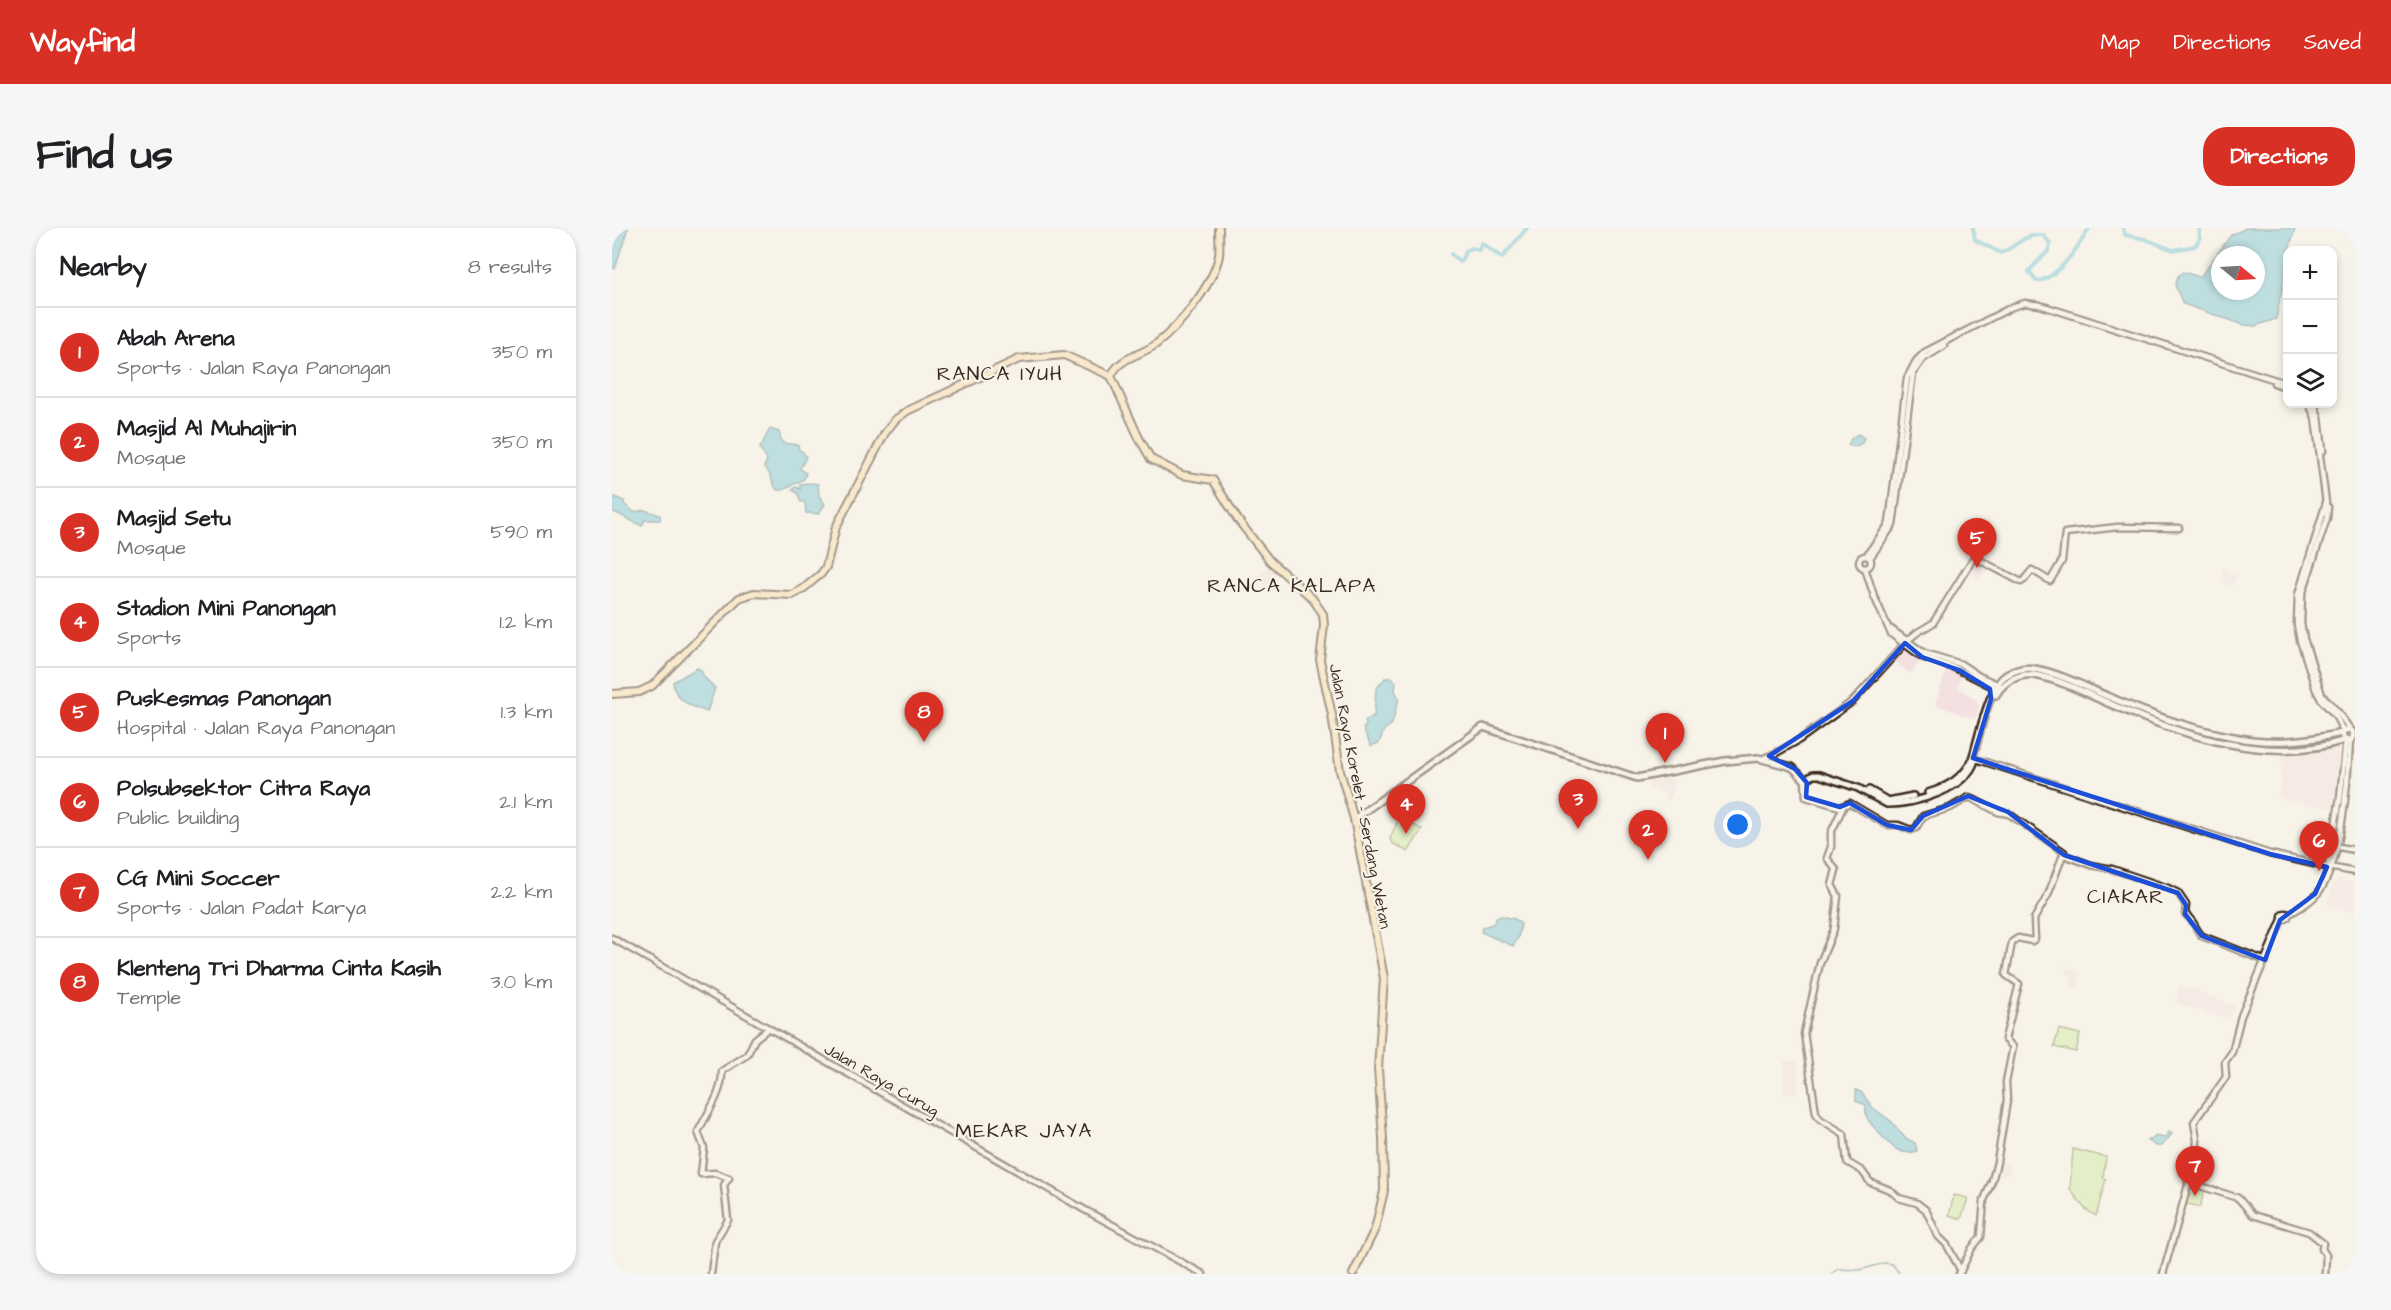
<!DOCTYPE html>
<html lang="en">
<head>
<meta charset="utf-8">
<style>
	body { margin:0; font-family:"Architects Daughter",sans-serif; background:#f6f6f6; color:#202124 }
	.controls { position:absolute; right:18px; top:18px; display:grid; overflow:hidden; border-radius:12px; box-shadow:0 3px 9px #0003 }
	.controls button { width:54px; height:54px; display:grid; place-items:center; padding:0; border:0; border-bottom:2px solid #e0e0e0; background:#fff; color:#202124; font:30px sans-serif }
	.compass { position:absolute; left:1599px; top:18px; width:54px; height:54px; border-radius:50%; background:#fff; box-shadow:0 3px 9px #0003; rotate:108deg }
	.you { position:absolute; left:1126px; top:597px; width:21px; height:21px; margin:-15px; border:4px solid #fff; border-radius:50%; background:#1a73e8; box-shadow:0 0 0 9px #1a73e833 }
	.badge { display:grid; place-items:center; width:39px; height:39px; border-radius:50%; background:#d93025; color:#fff; font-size:20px; font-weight:700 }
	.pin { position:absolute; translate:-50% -50px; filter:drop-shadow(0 2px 3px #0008) }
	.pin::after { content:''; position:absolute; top:32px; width:21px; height:18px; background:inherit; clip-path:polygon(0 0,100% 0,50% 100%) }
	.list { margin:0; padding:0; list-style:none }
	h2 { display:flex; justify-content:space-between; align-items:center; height:78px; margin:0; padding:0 24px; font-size:26px }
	h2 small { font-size:20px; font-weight:400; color:#757577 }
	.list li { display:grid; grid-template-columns:39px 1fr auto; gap:18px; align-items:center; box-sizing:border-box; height:90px; padding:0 24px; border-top:2px solid #e0e0e0 }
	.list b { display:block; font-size:22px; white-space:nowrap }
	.list p { margin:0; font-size:20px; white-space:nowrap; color:#757577 }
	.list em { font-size:20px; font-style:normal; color:#757577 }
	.icon { flex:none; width:33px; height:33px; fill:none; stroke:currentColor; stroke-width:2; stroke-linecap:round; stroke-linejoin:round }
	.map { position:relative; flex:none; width:1743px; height:1046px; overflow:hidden; border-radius:24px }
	header { display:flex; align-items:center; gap:36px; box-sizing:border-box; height:84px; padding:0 30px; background:#d93025; color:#fff }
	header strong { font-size:28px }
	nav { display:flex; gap:33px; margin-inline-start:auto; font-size:21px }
	.intro { display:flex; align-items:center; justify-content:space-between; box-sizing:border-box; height:144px; padding:0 36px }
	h1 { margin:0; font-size:42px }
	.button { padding:15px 27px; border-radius:24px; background:#d93025; color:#fff; font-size:21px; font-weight:700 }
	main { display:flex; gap:36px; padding:0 36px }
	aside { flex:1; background:#fff; border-radius:24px; box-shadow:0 3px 9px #0003 }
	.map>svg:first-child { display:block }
	.built { fill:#f3e1e2 }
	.green { fill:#cce9a0; stroke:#848a5f; stroke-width:1.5 }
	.water { fill:#79c5d8; stroke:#60878e; stroke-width:1.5; fill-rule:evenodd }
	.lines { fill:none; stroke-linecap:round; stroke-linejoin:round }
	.stream { stroke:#60878e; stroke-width:1.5 }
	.river { stroke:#79c5d8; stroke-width:4 }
	.tertiary-casing { stroke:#3b2a1e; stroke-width:9 }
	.secondary-casing { stroke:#3b2a1e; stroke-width:10 }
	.primary-casing { stroke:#3b2a1e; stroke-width:10 }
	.tertiary { stroke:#f7f3e8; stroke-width:4.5 }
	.secondary { stroke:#f7f3e8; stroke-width:5 }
	.primary { stroke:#f9ddab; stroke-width:6 }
	.marked { fill:none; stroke:#1d4ed8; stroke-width:4.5; stroke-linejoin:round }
	.labels { text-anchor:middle; stroke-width:4.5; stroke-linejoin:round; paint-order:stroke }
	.street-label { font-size:16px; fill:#3b2a1e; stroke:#f7f3e8 }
	.quarter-label { font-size:20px; letter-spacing:1.5px; fill:#3b2a1e; stroke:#f7f3e8 }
</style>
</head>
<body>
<header>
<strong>Wayfind</strong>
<nav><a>Map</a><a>Directions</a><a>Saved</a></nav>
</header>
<div class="intro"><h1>Find us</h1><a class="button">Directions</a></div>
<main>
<aside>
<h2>Nearby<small>8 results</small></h2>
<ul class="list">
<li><span class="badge">1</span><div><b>Abah Arena</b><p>Sports · Jalan Raya Panongan</p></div><em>350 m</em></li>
<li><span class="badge">2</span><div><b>Masjid Al Muhajirin</b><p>Mosque</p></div><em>350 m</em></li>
<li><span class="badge">3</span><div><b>Masjid Setu</b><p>Mosque</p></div><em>590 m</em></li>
<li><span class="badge">4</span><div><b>Stadion Mini Panongan</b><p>Sports</p></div><em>1.2 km</em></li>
<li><span class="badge">5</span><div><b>Puskesmas Panongan</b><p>Hospital · Jalan Raya Panongan</p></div><em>1.3 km</em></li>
<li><span class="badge">6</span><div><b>Polsubsektor Citra Raya</b><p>Public building</p></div><em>2.1 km</em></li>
<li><span class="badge">7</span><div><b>CG Mini Soccer</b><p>Sports · Jalan Padat Karya</p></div><em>2.2 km</em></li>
<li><span class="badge">8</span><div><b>Klenteng Tri Dharma Cinta Kasih</b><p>Temple</p></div><em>3.0 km</em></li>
</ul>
</aside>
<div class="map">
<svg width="1743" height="1046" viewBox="0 0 1743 1046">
	<rect width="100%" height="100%" fill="#f7f3e8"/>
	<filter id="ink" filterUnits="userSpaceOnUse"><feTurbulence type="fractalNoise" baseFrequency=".0167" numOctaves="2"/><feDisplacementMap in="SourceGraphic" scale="12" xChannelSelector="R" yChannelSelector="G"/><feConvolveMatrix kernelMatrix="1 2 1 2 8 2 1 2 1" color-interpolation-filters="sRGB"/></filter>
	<g filter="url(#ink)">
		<!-- built -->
		<g class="built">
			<polygon points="1362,330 1377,338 1368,351 1354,343"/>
			<polygon points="657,337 665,344 654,358 646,351"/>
			<polygon points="1610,340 1624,348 1619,358 1609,353 1611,348"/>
			<polygon points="1293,419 1310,432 1298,446 1281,432"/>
			<polygon points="1335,439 1351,446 1346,459 1364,472 1367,478 1363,491 1323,477"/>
			<polygon points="1729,516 1729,545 1725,582 1666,570 1670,552 1669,522 1707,521"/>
			<polygon points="1037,549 1043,549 1050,553 1052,549 1064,553 1060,567 1054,576 1053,565 1036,559"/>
			<polygon points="1724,651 1743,655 1743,685 1718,677 1715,673"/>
			<polygon points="1452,739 1468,743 1466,762 1460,762 1459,750"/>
			<polygon points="1567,758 1588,763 1593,767 1625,778 1615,791 1564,775"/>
			<polygon points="1172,833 1185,833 1186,865 1172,867"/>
			<polygon points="1387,934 1400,937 1397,945 1391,948 1383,945"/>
		</g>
		<!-- green -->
		<g class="green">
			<polygon points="788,588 810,602 796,624 780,615 778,610"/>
			<polygon points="1447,801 1468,806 1464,824 1442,819"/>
			<polygon points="1461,921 1494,929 1491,950 1494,951 1484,988 1473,981 1458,961"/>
			<polygon points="1579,956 1593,961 1588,979 1572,975 1576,958"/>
			<polygon points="1342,967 1356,970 1349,991 1337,987"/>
		</g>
		<!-- water -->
		<g class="water">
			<polygon points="0,0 16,0 3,40 0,40"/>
			<path d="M1634,0h49l-6,22h-1l-1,11 -11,58 -21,7 -11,-1 -61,-21 -8,-19 3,-9 5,-4 17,5 31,-42zM1608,27h36v36h-36z"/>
			<path d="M158,201l9,3 3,11 16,2 1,5 4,2 3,5 -6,12 6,4 -2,6 -21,11h-6c-6,-8 -6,-18 -13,-23l3,-7 -7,-12z"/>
			<polygon points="1246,206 1252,210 1250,215 1242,219 1236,217 1239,211"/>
			<polygon points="198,255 206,256 207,268 213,276 207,286 194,285 193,275 188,273 186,265 180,262 184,259 188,261 188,256"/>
			<polygon points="3,269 12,273 12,276 22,284 33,282 48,287 48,292 33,292 30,298 0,283 0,271"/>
			<path d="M85,440l4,2 3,7 11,11 -8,24c-14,-5 -34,-12 -34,-30z"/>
			<polygon points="773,450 780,450 784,454 783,463 787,470 780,496 772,502 767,515 759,518 751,500 754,498 753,493 762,488 764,461"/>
			<polygon points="890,688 903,691 909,696 906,710 901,718 869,704 870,699 881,696 885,689"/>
			<path d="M1244,862l5,2 12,16 18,13 14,17 10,5 2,8c-17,6 -27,-6 -37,-17 -8,-10 -16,-14 -14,-29l-10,-4z"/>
			<polygon points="1557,904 1560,906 1550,918 1544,918 1535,912 1539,912 1544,908 1553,910"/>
		</g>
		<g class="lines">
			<!-- stream -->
			<g class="stream">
				<polyline points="1728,586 1730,575"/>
				<polyline points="1722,617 1728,589"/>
				<polyline points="1219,1046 1226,1041 1247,1042 1273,1035 1280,1036 1288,1046"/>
			</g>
			<!-- river -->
			<g class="river">
				<path d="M1361,0l2,12 26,13c19,-8 19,-18 42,-18l7,8 -1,7 -20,21 7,10c20,0 44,-36 53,-53"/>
				<polyline points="1511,0 1513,7 1533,11 1561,22 1583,18 1588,11 1587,0"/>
				<polyline points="839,26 848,34 854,23 859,20 867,22 869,15 890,30 915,0"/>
			</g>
			<defs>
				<g id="tertiary">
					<polyline points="1662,155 1676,160"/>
					<polyline points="1697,176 1703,189 1714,275 1686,367 1685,396 1688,412 1704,462 1710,473 1723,487 1731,503"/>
					<polyline points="1702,176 1707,189 1711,223"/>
					<polyline points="1716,279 1715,290 1690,367 1689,396 1692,411 1710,467 1726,484 1738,501"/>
					<polyline points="1254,328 1277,296 1295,150 1304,133 1313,124 1400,79 1413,75 1428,77 1676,156"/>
					<circle cx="1253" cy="334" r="6"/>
					<polyline points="1258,330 1281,297 1301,145 1311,131 1332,118 1331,115"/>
					<polyline points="1253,340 1262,368 1279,406 1310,429 1343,440 1385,461"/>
					<polyline points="1279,401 1312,425 1349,436 1367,448 1387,457"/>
					<polyline points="1152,530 1164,525 1187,512 1241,473 1296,412 1306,404 1321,395 1362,329 1409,354 1412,352 1420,342 1438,353 1450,333 1453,305 1506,299 1567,300"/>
					<polyline points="1364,531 1658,626 1715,639"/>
					<polyline points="1193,552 1194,569 1228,579 1238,575 1275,597 1286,597 1299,602 1304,600 1311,588 1338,580 1357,569 1386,584 1397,586 1452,624 1436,667 1422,691 1423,711 1420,713 1406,710 1400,714 1394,747 1407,756 1393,811 1401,819 1394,854 1395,873 1385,934 1380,953 1372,972 1369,1009 1360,1020 1347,1046"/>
					<polyline points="1231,579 1219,605 1219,619 1215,630 1224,642 1220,657 1226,668 1222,701 1208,735 1192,805 1204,885 1208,891 1232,906 1235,934 1250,943 1258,954 1278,962 1287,970 1305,975 1314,982 1326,1008 1335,1017 1349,1043"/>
					<polyline points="1722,618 1743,622"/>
					<path d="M1452,627l27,10 21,4 56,19 10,5 8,12 -1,9c10,7 9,14 17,22l64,25"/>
					<polyline points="1716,637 1728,570 1734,512"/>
					<polyline points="1717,639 1743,644"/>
					<circle cx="1673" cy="688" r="3"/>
					<path d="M1676,687c11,-7 21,-11 30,-22 24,-29 30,-115 32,-153"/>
					<polyline points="0,710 473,982 591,1046"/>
					<polyline points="1576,954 1626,970 1641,987 1697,1004 1711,1015 1710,1021 1714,1027 1713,1046"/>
					<path d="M99,1046l4,-33 13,-21 -4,-35 5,-7 -14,-5 -14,1 3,-26 -6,-16c9,-19 25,-39 24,-61l25,-16 8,-16 14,-11"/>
					<polyline points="1551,1046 1584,929 1585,912 1582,894 1614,849 1613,834 1620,824 1629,788 1671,689"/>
				</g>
				<g id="secondary">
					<path d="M1384,467c7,-13 23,-22 38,-20 28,5 55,20 81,31 69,30 155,59 230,34"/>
					<circle cx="1736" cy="507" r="5.5"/>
					<path d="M1361,528c6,-20 16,-69 32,-80 8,-6 20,-9 30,-7 27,5 52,19 77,29 39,17 80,31 122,39 37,8 72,4 108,-4"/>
					<polyline points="1257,562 1276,573 1301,568"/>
					<path d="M1316,565c17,-5 37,-16 44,-33"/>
					<path d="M742,591l129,-92 154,51 88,-17 33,-3 34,9 13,13 8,-5h6l39,13 29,16c27,1 80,-15 88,-44"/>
				</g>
				<g id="primary">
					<polyline points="499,148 527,210 539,231 570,247 601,252 626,292 658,333 700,370 711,386 712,397 708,432 720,487 728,543 742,591 772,750 766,841 771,910 772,963 763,1001 741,1046"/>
					<path d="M499,148c9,-19 28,-20 44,-31 24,-18 58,-60 64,-89 1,-9 0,-19 0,-28"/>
					<polyline points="0,466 27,464 40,458 127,370 142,365 180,367 191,361 209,346 214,339 224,299 273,205 283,192 295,183 407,131 452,127 499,148"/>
				</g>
			</defs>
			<!-- tertiary casing -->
			<use href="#tertiary" class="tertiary-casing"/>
			<!-- secondary casing -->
			<use href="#secondary" class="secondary-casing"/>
			<!-- primary casing -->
			<use href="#primary" class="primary-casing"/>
			<!-- tertiary -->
			<use href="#tertiary" class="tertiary"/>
			<!-- secondary -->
			<use href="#secondary" class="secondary"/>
			<!-- primary -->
			<use href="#primary" class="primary"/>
		</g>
	</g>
	<!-- marked area -->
	<path d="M0 0H1743V1046H0ZM1293,415l17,14 37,13 31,19 1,10 -18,59 297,96 57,13 -12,27 -35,26 -15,40 -63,-24 -17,-22 1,-9 -8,-12 -114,-38 -56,-43 -40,-16 -45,20 -12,14 -24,-5 -37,-22 -10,4 -34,-10 1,-14 -12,-14 -26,-13 84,-55z" fill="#f7f3e8" fill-opacity=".55" fill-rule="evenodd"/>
	<path class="marked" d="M1293,415l17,14 37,13 31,19 1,10 -18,59 297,96 57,13 -12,27 -35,26 -15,40 -63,-24 -17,-22 1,-9 -8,-12 -114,-38 -56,-43 -40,-16 -45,20 -12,14 -24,-5 -37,-22 -10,4 -34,-10 1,-14 -12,-14 -26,-13 84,-55z"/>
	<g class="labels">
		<!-- street labels -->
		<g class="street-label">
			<text transform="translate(749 568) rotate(79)" y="6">Jalan Raya Korelet - Serdang Wetan</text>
			<text transform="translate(270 851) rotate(30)" y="6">Jalan Raya Curug</text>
		</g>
		<!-- quarter labels -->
		<g class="quarter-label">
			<text x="388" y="152">RANCA IYUH</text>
			<text x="680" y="364">RANCA KALAPA</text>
			<text x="1514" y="675">CIAKAR</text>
			<text x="412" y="909">MEKAR JAYA</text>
		</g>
	</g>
</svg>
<div class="controls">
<button>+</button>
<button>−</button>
<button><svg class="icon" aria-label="layers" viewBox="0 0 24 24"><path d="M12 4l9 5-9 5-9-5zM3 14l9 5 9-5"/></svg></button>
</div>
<svg class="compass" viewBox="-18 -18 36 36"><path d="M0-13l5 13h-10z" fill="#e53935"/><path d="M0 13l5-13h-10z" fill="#757577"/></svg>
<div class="you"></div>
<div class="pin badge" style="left:1053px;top:535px">1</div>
<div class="pin badge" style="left:1036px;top:632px">2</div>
<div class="pin badge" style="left:966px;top:601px">3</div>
<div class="pin badge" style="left:794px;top:606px">4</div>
<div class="pin badge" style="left:1365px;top:340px">5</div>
<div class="pin badge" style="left:1707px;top:643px">6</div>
<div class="pin badge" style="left:1583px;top:968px">7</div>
<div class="pin badge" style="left:312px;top:514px">8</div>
</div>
</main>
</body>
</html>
